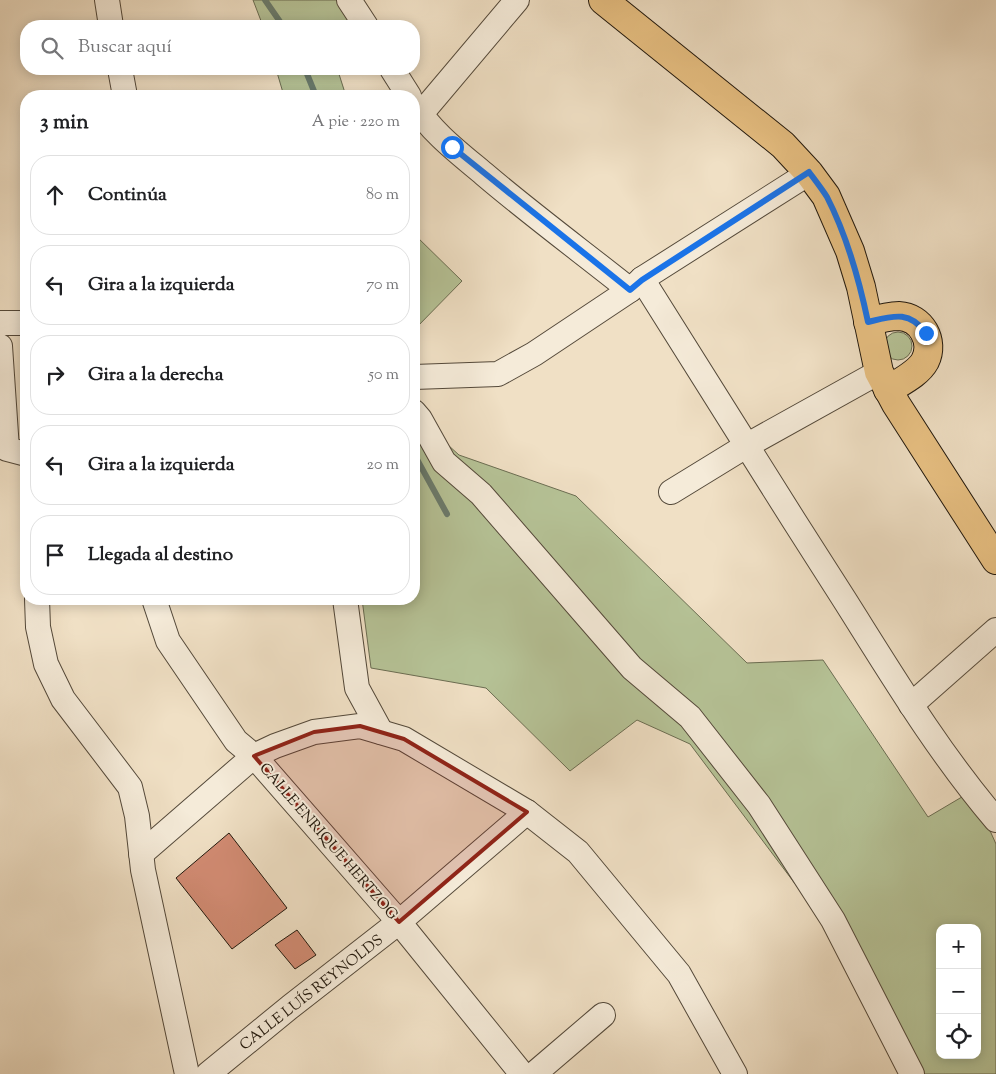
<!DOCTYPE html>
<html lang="es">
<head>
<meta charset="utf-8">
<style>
	body { margin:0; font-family:"Sorts Mill Goudy",serif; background:#f2f2f2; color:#202124 }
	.controls { position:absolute; right:15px; bottom:15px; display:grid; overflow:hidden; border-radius:10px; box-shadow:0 2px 12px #0003 }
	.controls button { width:45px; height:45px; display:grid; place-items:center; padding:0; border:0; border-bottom:1px solid #e0e0e0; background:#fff; color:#202124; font:25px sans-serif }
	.stop { position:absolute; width:15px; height:15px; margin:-11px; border:4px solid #1a73e8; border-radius:50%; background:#fff }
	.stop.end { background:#1a73e8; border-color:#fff; box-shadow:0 1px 5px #0008 }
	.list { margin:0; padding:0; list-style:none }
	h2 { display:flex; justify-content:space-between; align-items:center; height:65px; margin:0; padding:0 20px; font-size:21px }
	h2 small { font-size:16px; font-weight:400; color:#757577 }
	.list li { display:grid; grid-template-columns:32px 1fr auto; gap:15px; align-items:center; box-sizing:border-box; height:80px; margin:0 10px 10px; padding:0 10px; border:1px solid #e0e0e0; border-radius:20px }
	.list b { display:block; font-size:19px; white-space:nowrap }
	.list em { font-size:16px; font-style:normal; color:#757577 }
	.icon { flex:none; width:28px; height:28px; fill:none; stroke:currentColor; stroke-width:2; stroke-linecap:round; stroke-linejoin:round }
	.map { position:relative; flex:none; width:996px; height:1074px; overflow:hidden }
	.search { position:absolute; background:#fff; box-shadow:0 2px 12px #0003; left:20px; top:20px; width:400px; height:55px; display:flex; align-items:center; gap:12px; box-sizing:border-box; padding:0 18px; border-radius:20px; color:#757577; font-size:19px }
	.panel { position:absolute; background:#fff; box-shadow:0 2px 12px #0003; left:20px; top:90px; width:400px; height:515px; border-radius:20px }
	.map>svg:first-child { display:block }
	.green { fill:#b6c397; stroke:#6b6d52; fill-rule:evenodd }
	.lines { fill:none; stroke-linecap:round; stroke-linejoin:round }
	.stream { stroke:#6a7b6d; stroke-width:6 }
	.building { fill:#d28b73; stroke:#20170c }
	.minor-casing { stroke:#54493a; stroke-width:26 }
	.major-casing { stroke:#20170c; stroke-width:30 }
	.minor { stroke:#f5ebd9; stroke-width:24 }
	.major { stroke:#e8c082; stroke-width:28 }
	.route { stroke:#1a73e8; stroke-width:6 }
	.marked { fill:#8f2418; fill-opacity:0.2; stroke:#8f2418; stroke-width:4; stroke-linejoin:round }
	.labels { text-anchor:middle; stroke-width:4; stroke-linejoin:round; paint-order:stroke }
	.street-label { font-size:15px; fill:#20170c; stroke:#f5ebd9 }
</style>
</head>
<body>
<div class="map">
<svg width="996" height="1074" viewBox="0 0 996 1074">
	<rect width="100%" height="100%" fill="#f0e0c5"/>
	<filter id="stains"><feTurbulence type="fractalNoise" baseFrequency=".004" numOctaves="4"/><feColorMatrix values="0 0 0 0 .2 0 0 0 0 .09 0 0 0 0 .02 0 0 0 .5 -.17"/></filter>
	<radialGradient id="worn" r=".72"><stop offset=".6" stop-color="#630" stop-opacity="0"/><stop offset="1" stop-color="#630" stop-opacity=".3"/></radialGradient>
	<!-- green -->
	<g class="green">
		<polygon points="253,0 339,0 357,26 263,26"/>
		<polygon points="276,69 340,69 338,71 346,96 284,96"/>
		<polygon points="414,234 462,281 414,330 414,233"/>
		<circle cx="898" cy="346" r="14"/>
		<path d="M414,414l45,41 117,41 171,167 76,-3 105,157 44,-26 24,53v230h-97l-76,-153 -133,-177 -53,-24 -67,51 -84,-83 -115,-20 -9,-69h52zM940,928h37v127h-37z"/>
	</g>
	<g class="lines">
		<!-- stream -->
		<g class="stream">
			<polyline points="265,0 283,26"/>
			<polyline points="305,69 316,96"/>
			<polyline points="414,454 447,514"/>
		</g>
	</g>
	<!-- building -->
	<g class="building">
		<polygon points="229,833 287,908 232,949 176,878"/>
		<polygon points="297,930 316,955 295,969 275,945"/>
	</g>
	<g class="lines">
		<defs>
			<g id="minor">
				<polyline points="107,0 111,26"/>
				<polyline points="349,0 366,26"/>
				<polyline points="120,69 125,96"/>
				<polyline points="392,69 409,96"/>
				<path d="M414,104c17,28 45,49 70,70 47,40 97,77 146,116"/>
				<polyline points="420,115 517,0"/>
				<path d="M642,279c67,108 134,214 202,320 48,76 94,153 152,221"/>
				<polyline points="0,323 26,323"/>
				<polyline points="0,346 7,449 26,454"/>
				<polyline points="414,377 498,374 534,354 630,290 642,279 809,173"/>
				<polyline points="414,412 420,419 444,462 481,494 632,668 690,717 759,805 833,920 912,1074"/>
				<polyline points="671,492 746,446 879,372"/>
				<polyline points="37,599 38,627 46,664 63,699 130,787 137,816 143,870 187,1074"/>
				<polyline points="154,599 168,641 236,741 254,756 399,922 522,1074"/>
				<polyline points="345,599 357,688 381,732"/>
				<polyline points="911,705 996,630"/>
				<polyline points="141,854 254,756 275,746 314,732 360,726 404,739 527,812 578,852 679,974 735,1074"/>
				<polyline points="208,1074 290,1007 399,922 527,812"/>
				<polyline points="534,1074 603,1015"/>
			</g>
			<g id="major">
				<polyline points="603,0 783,145 809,173 826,196 850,251 861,287 879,372 896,404 996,560"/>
				<path d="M868,322c10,-3 20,-6 31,-6 22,1 36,25 26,45 -7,13 -25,21 -37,29"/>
			</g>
		</defs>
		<!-- minor casing -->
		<use href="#minor" class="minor-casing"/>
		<!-- major casing -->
		<use href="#major" class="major-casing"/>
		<!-- minor -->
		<use href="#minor" class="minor"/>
		<!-- major -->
		<use href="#major" class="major"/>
	</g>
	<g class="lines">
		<!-- route -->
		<path class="route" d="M452,147l178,143 12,-10 167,-108c6,8 13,17 18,25 20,39 32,82 41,125 25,-6 41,-12 58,11"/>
	</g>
	<!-- marked area -->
	<path class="marked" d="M360,726l44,13 123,73 -128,110 -145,-166 60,-24z"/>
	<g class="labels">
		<!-- street labels -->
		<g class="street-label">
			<text transform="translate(329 841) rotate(49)" y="5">CALLE ENRIQUE HERTZOG</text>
			<text transform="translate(311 992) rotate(-38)" y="5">CALLE LUÍS REYNOLDS</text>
		</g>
	</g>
	<rect width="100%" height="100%" filter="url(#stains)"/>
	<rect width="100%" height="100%" fill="url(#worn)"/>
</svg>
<div class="controls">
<button>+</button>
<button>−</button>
<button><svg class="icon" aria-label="locate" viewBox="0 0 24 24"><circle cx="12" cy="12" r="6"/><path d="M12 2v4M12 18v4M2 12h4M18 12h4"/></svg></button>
</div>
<div class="stop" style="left:452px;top:147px"></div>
<div class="stop end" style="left:926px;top:333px"></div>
<div class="search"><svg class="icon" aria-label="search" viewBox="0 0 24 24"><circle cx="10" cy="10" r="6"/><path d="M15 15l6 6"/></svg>Buscar aquí</div>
<section class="panel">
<h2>3 min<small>A pie · 220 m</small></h2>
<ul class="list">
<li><svg class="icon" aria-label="ahead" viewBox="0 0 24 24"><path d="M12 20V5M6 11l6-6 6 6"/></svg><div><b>Continúa</b></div><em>80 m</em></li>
<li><svg class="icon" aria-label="left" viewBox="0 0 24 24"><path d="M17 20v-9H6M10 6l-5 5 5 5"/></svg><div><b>Gira a la izquierda</b></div><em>70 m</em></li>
<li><svg class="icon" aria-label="right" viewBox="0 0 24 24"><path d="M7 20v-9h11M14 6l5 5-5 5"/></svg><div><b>Gira a la derecha</b></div><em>50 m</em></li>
<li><svg class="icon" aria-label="left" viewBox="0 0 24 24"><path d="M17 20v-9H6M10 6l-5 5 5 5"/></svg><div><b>Gira a la izquierda</b></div><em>20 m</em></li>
<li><svg class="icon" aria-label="arrive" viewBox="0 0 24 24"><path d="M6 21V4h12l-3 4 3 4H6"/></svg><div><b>Llegada al destino</b></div></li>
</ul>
</section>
</div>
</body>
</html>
